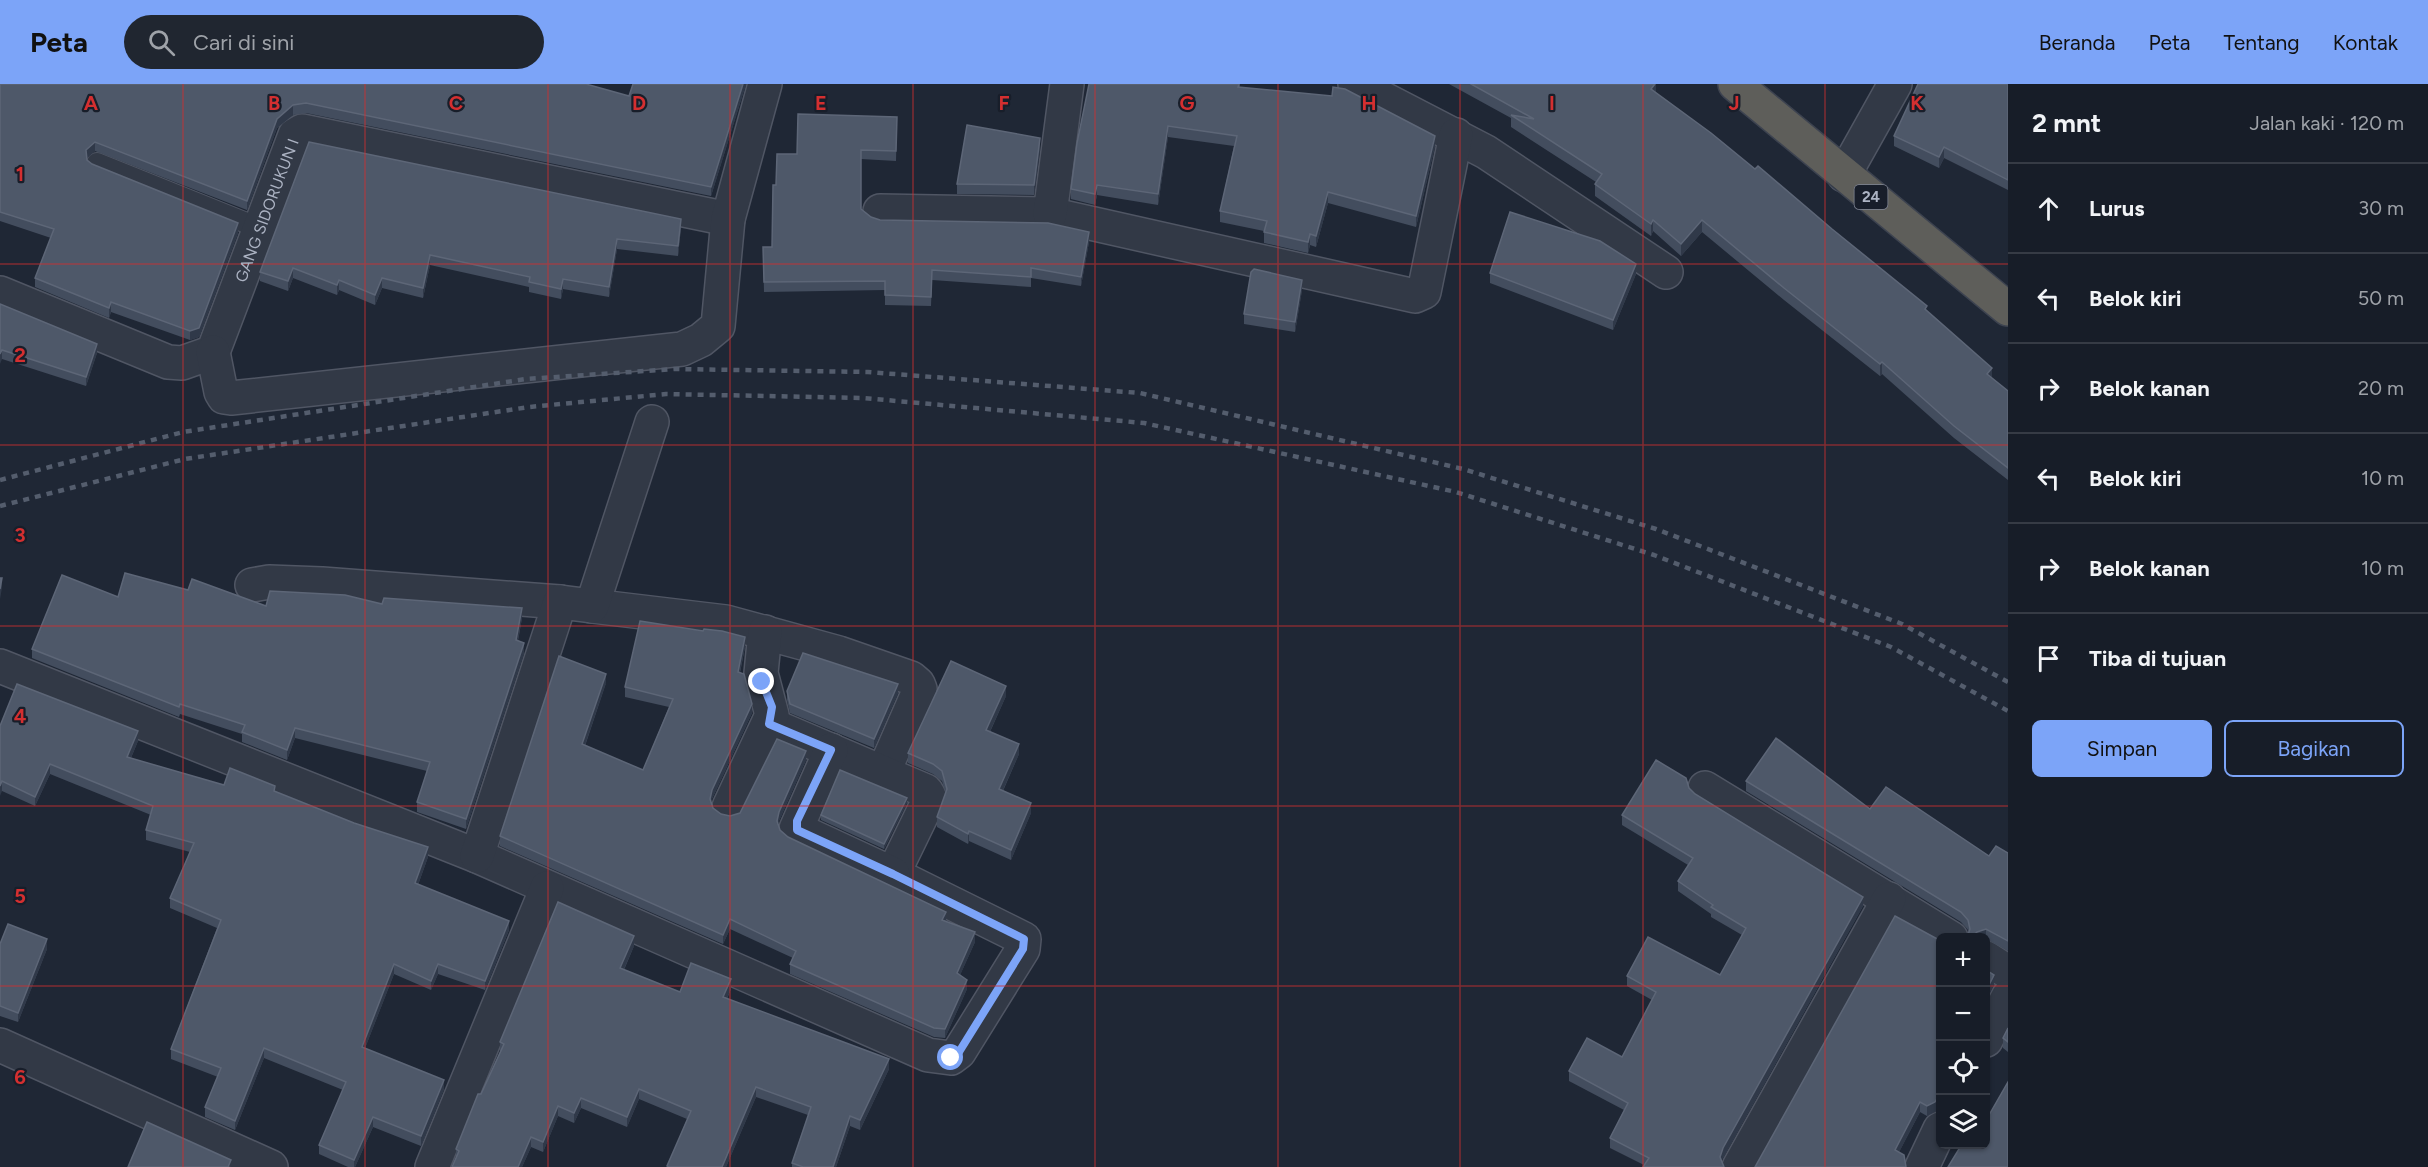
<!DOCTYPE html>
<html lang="id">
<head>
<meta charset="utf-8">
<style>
	body { margin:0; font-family:Figtree,sans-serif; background:#202630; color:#f1f3f6 }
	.controls { position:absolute; right:18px; bottom:18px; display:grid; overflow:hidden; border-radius:9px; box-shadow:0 2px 4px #0004 }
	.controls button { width:54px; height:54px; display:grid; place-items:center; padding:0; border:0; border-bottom:2px solid #363b45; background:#171d28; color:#f1f3f6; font:30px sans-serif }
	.stop { position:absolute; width:18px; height:18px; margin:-14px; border:4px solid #7ca4f8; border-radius:50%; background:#fff }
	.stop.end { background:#7ca4f8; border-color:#fff; box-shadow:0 2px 6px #0008 }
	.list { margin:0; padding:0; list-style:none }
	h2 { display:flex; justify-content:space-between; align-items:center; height:78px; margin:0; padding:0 24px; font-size:26px }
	h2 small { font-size:20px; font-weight:400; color:#9ea2a8 }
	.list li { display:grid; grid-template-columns:39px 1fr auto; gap:18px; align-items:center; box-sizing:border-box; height:90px; padding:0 24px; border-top:2px solid #363b45 }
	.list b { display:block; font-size:22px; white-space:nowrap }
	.list em { font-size:20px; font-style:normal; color:#9ea2a8 }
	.actions { display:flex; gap:12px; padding:18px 24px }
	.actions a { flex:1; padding:14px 0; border:2px solid #7ca4f8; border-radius:9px; text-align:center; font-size:21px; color:#7ca4f8 }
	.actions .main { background:#7ca4f8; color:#111 }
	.icon { flex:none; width:33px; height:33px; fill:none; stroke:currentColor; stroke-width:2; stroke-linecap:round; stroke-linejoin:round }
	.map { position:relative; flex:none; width:2008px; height:1083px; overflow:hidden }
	header { display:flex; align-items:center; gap:36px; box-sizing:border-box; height:84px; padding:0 30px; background:#7ca4f8; color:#111 }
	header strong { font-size:28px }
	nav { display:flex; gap:33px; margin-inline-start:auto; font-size:21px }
	.search { width:420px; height:54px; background:#202630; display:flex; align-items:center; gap:15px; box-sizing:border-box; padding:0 21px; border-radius:33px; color:#9ea2a8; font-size:22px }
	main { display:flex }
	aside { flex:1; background:#171d28 }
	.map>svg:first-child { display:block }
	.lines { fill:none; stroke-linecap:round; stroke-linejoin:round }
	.service-casing { stroke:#505664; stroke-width:22 }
	.minor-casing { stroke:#505664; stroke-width:36 }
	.trunk-casing { stroke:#3d4350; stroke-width:36 }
	.service { stroke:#323946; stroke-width:20 }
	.minor { stroke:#323946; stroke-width:33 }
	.trunk { stroke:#5e5e5a; stroke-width:33 }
	.rail { stroke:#545d6d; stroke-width:4.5; stroke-dasharray:6 6; stroke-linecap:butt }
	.wall { fill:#434d5e }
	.shaded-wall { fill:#303949 }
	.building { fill:#4e5869; stroke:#5d6677; stroke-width:1.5 }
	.route { stroke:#7ca4f8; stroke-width:8 }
	.grid { fill:none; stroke:#d42f30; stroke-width:1.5; stroke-opacity:0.55 }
	.labels { text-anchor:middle; stroke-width:4.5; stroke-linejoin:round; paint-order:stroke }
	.shield { fill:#181e2a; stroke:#808695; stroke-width:1.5 }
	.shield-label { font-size:15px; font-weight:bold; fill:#acb3c3 }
	.street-label { font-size:16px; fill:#acb3c3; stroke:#181e2a }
	.grid-label { font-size:20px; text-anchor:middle; font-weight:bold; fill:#d42f30; stroke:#181e2a; stroke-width:4.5; stroke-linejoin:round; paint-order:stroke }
</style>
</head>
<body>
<header>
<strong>Peta</strong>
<div class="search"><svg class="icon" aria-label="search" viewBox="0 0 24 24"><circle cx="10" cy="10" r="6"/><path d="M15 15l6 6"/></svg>Cari di sini</div>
<nav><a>Beranda</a><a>Peta</a><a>Tentang</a><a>Kontak</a></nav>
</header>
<main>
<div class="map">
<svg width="2008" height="1083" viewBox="0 0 2008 1083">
	<rect width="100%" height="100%" fill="#1f2735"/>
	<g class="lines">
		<defs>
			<polyline id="service" points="97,79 259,144"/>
			<g id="minor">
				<polyline points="1355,0 1486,68 1666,188"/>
				<polyline points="1844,91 1895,0"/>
				<polyline points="880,127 1050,130 1415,212 1424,208 1456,51"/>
				<polyline points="1050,130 1067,0"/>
				<path id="s1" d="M0,209l168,69 14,1 31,-11 82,-217 7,-4 426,88"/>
				<polyline points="213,268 221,308 224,313 231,314 682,265 701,256 718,242 728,135 765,0"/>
				<polyline points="252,501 269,498 322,500 560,518"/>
				<polyline points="592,522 726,538 839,569 911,594 918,600 920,605 884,687"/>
				<polyline points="0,582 477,772 928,971 951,974 959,968 1023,865 1024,855 893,790 928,718 929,712 926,707 769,640"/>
				<polyline points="831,666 796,745 893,790"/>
				<polyline points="1705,704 1951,854"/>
				<polyline points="729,723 772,631 761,589 765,548"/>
				<polyline points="477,772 560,518 592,522 652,338"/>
				<polyline points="1986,874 2008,888"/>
				<polyline points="1986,956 2008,913"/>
				<polyline points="0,961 271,1083"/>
				<polyline points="432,1083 547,804"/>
				<polyline points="1739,1083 1889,815"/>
				<polyline points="1922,1083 1940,1045"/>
			</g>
			<polyline id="trunk" points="1735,0 2008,225"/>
		</defs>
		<!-- service casing -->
		<use href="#service" class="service-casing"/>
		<!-- minor casing -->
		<use href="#minor" class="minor-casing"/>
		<!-- trunk casing -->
		<use href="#trunk" class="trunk-casing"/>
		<!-- service -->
		<use href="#service" class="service"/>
		<!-- minor -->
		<use href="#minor" class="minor"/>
		<!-- trunk -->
		<use href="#trunk" class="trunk"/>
		<!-- rail -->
		<g class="rail">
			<polyline points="0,396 183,348 526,295 675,285 868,288 1140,309 1463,385 1656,445 1902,540 2008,598"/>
			<polyline points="0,422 185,375 529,323 666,310 863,314 1144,339 1456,408 1654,471 1891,563 2008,627"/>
		</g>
	</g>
	<!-- wall -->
	<g class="wall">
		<polygon points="0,0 629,12 633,0 746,0 711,112 306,29 293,31 277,44 247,126 95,67 87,74 87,76 92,80 238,149 199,253 190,256 111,228 109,234 35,203 35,194 51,154 0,137"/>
		<polygon points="1089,0 1240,0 1240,3 1435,62 1416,143 1328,119 1316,163 1310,161 1308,169 1264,159 1264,147 1220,138 1220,127 1234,62 1168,53 1158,121 1097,111 1095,121 1071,115 1071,105"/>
		<polygon points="1449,0 1656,0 1656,9 1755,85 1927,227 1992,294 2008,307 2008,396 1954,354 1882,290 1880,292 1784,216 1702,148 1681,172 1653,147 1651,152 1595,112 1595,100 1596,98 1511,43 1511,34"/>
		<polygon points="2008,0 2008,106 1944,74 1939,84 1894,62 1894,52"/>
		<polygon points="897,33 896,77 861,75 861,125 871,133 880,136 1089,158 1081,202 1031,194 1031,203 932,196 931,222 885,221 885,206 764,208 763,163 772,163 776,101 797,70"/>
		<polygon points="1040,64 1034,111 957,110 957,100"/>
		<polygon points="681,144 678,172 617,165 609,213 563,205 561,215 529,208 529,203 430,181 423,214 382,204 375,221 339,206 337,211 293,194 288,207 260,197 260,188"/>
		<polygon points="1490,189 1636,190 1613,246 1490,199"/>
		<polygon points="1302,206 1295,248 1244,240 1244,230"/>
		<polygon points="0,220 97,269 86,302 2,275"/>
		<polygon points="188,506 266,522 382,520 522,534 518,557 524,569 466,745 417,728 417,718 427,687 295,654 287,676 242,658 242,650 180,630 179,633 32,574 32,565 118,513"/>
		<polygon points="745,563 740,589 752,629 712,715 711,718 713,724 721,730 730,732 740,729 806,676 779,737 778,740 780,746 788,753 946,838 975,858 960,891 967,905 945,954 934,953 790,890 790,880 793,874 730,845 723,860 500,762 500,752 606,599 585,662 643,686 669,623 625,613 625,603"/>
		<polygon points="787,607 898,609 874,664 790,629 787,616"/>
		<polygon points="1006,612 990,648 1019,670 1003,707 1031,729 1011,776 969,757 968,760 937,743 937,733 946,710 942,697 933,690 908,679 908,669"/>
		<polygon points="0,642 138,657 131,674 224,701 275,707 428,773 418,801 509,846 485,906 438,890 431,906 394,890 365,964 444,1005 421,1062 373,1043 355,1083 348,1083 319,1070 319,1061 343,1006 264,974 235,1046 205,1033 205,1023 218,993 171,975 171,965 217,844 170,824 170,814 190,768 146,756 146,746 151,731 50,690 35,722 2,707"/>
		<polygon points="1746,697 1870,725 1989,772 2008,769 2008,867 1986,855 1968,849 1968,846 1961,838 1746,707"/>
		<polygon points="1689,704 1695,710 1863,822 1723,1074 1644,1081 1610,1064 1610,1054 1624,1026 1569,997 1569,987 1622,973 1652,916 1627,902 1627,892 1720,891 1742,851 1711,833 1711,830 1678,807 1678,797 1688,781 1622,741 1622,731"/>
		<polygon points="907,719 884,765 821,736 821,731"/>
		<polygon points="1941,857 1941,1018 1935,1028 1927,1032 1920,1028 1899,1068 1755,1083"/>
		<polygon points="0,860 47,865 18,938 0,932"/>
		<polygon points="634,862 624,886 680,908 731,905 727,915 889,985 860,1046 850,1042 836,1083 792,1083 792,1079 808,1031 756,1013 726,1083 667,1083 687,1035 639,1015 627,1043 581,1024 574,1039 558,1032 543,1068 531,1063 522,1083 452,1083 456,1074 456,1065 500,968 500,958"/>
		<polygon points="2008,944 2008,968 2003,964 2003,954"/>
	</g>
	<!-- shaded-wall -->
	<g class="shaded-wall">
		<polygon points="743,0 746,0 711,112 711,103"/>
		<polygon points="1655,0 1656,0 1656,9 1651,5"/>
		<polygon points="293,21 293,31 277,44 247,126 247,117 277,35"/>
		<polygon points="1168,42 1168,53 1158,121 1158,110"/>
		<polygon points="1435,52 1435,62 1416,143 1416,132"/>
		<polygon points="1040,54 1040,64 1034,111 1034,101"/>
		<polygon points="95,58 95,67 86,75 86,66"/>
		<polygon points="1944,63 1944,74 1939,84 1939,73"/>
		<polygon points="1097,101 1097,111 1095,121 1095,110"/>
		<polygon points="1328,108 1328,119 1316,163 1316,152"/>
		<polygon points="681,135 681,144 678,172 678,162"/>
		<polygon points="1653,136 1653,147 1651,152 1651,140"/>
		<polygon points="1702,136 1702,148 1681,172 1681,160"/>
		<polygon points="238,139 238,149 199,253 190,256 190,247"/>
		<polygon points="1089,148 1089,158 1081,202 1081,193"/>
		<polygon points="1310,150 1310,161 1308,169 1308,158"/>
		<polygon points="617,155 617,165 609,213 609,203"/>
		<polygon points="430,171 430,181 423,214 423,204"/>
		<polygon points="1636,180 1636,190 1613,246 1613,236"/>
		<polygon points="293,184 293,194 288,207 288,197"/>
		<polygon points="382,194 382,204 375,221 375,211"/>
		<polygon points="563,195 563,205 561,215 561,205"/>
		<polygon points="339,196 339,206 337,211 337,201"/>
		<polygon points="1302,196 1302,206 1295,248 1295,238"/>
		<polygon points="111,218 111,228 109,234 109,224"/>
		<polygon points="97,260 97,269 86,302 86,293"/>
		<polygon points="2,266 2,275 0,280 0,270"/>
		<polygon points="1882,278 1882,290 1880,292 1880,280"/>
		<polygon points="1992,284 1992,296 1987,290"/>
		<polygon points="2,494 2,504 0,515 0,505"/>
		<polygon points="522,524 522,534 516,566 516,556"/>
		<polygon points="745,553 745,563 738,597 738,588"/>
		<polygon points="524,559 524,569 466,745 466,735"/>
		<polygon points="606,590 606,599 582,670 582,660"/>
		<polygon points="898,600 898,609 874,664 874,655"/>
		<polygon points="1006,602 1006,612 986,656 986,646"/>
		<polygon points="752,620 752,629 712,715 710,724 710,715 712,706"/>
		<polygon points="295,644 295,654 287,676 287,666"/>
		<polygon points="138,647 138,657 127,683 127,673"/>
		<polygon points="1019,660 1019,670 999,715 999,705"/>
		<polygon points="806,667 806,676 779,737 777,746 777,737 779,728"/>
		<polygon points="50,680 50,690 35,722 35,713"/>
		<polygon points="2,697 2,707 0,712 0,702"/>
		<polygon points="907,714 907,719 884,765 884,760"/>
		<polygon points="1031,719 1031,729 1011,776 1011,766"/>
		<polygon points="969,747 969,757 968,760 968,750"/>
		<polygon points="428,763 428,773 415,809 415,799"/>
		<polygon points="1863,813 1863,822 1723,1074 1720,1083 1720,1073 1723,1064"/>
		<polygon points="946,828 946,837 942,846 942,836"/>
		<polygon points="730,835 730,845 723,860 723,851"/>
		<polygon points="509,837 509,846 485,906 485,897"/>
		<polygon points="1986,845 1986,855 1986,854 1971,854 1977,848"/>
		<polygon points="975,848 975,858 957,898 957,889"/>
		<polygon points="634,852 634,862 620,894 620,884"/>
		<polygon points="47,855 47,865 18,938 18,929"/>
		<polygon points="394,880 394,890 362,972 362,963"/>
		<polygon points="438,880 438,890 431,906 431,897"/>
		<polygon points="1994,891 1994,901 1986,917 1986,907"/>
		<polygon points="731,895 731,905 723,923 723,913"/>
		<polygon points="967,896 967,905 945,954 945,945"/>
		<polygon points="264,964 264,974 235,1046 235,1037"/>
		<polygon points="889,975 889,985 860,1046 860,1036"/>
		<polygon points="444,996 444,1005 421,1062 421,1052"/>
		<polygon points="756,1003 756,1013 726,1083 722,1083"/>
		<polygon points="639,1005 639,1015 627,1043 627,1033"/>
		<polygon points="1941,1008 1941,1018 1935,1028 1927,1032 1927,1022"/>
		<polygon points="581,1014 581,1024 574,1039 574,1029"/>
		<polygon points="1920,1018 1920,1028 1895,1076 1895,1066"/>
		<polygon points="558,1022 558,1032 543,1068 543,1058"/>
		<polygon points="850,1032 850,1042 836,1083 833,1083"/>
		<polygon points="373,1033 373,1043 355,1083 354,1083 354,1076"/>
		<polygon points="531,1053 531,1063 522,1083 518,1083"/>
	</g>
	<!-- building -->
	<g class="building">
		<polygon points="0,0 586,0 629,12 633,0 743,0 711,103 306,19 293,21 277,35 247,117 95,58 86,66 87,76 92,80 238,139 199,244 190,247 111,218 109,224 35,194 54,145 0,128"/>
		<polygon points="1089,0 1239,0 1238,3 1332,12 1333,3 1345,5 1435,52 1416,132 1328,108 1316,152 1310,150 1308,158 1264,148 1267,137 1220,127 1237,52 1168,42 1158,110 1097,101 1095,110 1071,105 1077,59"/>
		<polygon points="1471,0 1655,0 1651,5 1711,49 1755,85 1758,82 1832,145 1927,222 1925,225 1992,284 1987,290 2008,307 2008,384 1954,342 1882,278 1880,280 1784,204 1702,136 1681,160 1653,136 1651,140 1595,100 1602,90 1511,31 1534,35"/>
		<polygon points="1918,0 2008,0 2008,96 1944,63 1939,73 1894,52"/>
		<polygon points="798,30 897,33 896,67 861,66 861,125 871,133 880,136 1048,139 1089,148 1081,193 1031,184 1031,193 932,186 931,213 885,211 885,197 764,198 763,163 772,163 773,101 776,101 777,70 797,70"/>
		<polygon points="967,41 1040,54 1034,101 957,100"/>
		<polygon points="309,58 681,135 678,162 617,155 609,203 563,195 561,205 529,198 530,193 430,171 423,204 382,194 375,211 339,196 337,201 293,184 288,197 260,188"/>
		<polygon points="1510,128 1600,157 1636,180 1613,236 1490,189"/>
		<polygon points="1254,185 1302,196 1295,238 1244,230 1251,188"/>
		<polygon points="0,220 97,260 86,293 2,266 0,270"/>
		<polygon points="125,489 188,506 192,495 266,522 270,507 345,511 382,520 384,514 522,524 516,556 524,559 466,735 417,718 430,678 295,644 287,666 242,648 245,641 180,620 179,623 32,565 62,491 118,513"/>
		<polygon points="0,494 2,494 0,505"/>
		<polygon points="640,537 703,547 704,545 722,547 745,553 738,588 744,590 752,620 712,706 710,715 713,724 721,730 730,732 740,729 777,655 806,667 779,728 777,737 780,746 788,753 946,828 942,836 975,848 957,889 967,896 945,945 934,944 790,880 796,867 730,835 723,851 500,752 559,572 606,590 582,660 643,686 673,615 625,603"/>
		<polygon points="803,569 898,600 874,655 790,620 787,607"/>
		<polygon points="951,577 1006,602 986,646 1019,660 999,705 1031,719 1011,766 969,747 968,750 937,733 947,705 942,687 933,680 908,669"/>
		<polygon points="17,600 138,647 127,673 224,701 230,684 275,702 274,707 354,739 428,763 415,799 509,837 485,897 438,880 431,897 394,880 362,963 444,996 421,1052 373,1033 354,1076 319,1061 346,998 264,964 235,1037 205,1023 221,984 171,965 221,836 170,814 194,759 146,746 153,722 50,680 35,713 2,697 0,702 0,642"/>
		<polygon points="1776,654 1870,725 1886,703 1989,772 1996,762 2008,769 2008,857 1986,845 1977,848 1971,854 1967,854 1970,845 1968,836 1961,828 1746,697"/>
		<polygon points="1656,676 1686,694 1689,704 1695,710 1863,813 1723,1064 1720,1073 1724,1083 1643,1083 1649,1074 1610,1054 1628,1019 1569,987 1587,954 1622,973 1656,908 1627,892 1648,853 1720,891 1746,844 1711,823 1713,821 1678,797 1693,774 1622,731"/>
		<polygon points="840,686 907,714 884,760 821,731"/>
		<polygon points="558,818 634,852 620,884 680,908 691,879 731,895 723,913 889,975 860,1036 850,1032 833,1083 803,1083 792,1079 811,1023 756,1003 722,1083 669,1083 667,1082 691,1027 639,1005 627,1033 581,1014 574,1029 558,1022 543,1058 531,1053 518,1083 452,1083 459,1067 456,1065 478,1010 481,1010 504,960 500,958"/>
		<polygon points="1895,832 1941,857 1941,1008 1935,1018 1927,1022 1920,1018 1895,1066 1904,1071 1906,1083 1755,1083"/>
		<polygon points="8,840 47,855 18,929 0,922 0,860"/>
		<polygon points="1986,886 1994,891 1986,907"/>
		<polygon points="2008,944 2008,958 2003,954"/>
		<polygon points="2008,998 2008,1083 1948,1083 1962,1060 1986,1060 1986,1029 1989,1031"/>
		<polygon points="147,1038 231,1076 228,1083 128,1083"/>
	</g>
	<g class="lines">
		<!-- route -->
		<polyline class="route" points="762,598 772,623 769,640 831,666 797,737 797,746 893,790 1024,855 1023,865 959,968 951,974"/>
	</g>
	<!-- grid -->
	<path class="grid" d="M183,0v1083M365,0v1083M548,0v1083M730,0v1083M913,0v1083M1095,0v1083M1278,0v1083M1460,0v1083M1643,0v1083M1825,0v1083M0,180h2008M0,361h2008M0,542h2008M0,722h2008M0,902h1940M1986,902h22"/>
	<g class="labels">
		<!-- shield labels -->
		<rect class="shield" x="1854.5" y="101" width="33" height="24" rx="4.5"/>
		<g class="shield-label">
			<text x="1871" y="118">24</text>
		</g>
		<!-- street labels -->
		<g class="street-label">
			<text dy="6" stroke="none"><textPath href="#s1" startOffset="380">GANG SIDORUKUN I</textPath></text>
		</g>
	</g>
	<g class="grid-label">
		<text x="91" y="26">A</text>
		<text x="274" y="26">B</text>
		<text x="456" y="26">C</text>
		<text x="639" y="26">D</text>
		<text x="821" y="26">E</text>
		<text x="1004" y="26">F</text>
		<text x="1187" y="26">G</text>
		<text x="1369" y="26">H</text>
		<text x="1552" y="26">I</text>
		<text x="1734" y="26">J</text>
		<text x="1917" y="26">K</text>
		<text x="20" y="97">1</text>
		<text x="20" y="278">2</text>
		<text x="20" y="458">3</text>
		<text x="20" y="639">4</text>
		<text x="20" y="819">5</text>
		<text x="20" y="1000">6</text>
	</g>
</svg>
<div class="controls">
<button>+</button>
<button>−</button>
<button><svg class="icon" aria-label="locate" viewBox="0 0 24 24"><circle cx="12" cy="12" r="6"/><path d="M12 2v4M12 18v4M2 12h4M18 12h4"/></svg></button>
<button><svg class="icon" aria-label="layers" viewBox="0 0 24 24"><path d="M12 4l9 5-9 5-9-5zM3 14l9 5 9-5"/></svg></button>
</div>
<div class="stop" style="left:951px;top:974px"></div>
<div class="stop end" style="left:762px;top:598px"></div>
</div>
<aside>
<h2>2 mnt<small>Jalan kaki · 120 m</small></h2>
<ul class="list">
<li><svg class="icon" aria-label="ahead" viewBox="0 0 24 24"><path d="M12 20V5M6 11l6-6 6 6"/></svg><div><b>Lurus</b></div><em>30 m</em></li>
<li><svg class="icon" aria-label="left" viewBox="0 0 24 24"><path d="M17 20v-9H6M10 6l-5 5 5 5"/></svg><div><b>Belok kiri</b></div><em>50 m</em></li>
<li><svg class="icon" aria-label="right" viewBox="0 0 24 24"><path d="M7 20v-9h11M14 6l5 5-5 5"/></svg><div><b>Belok kanan</b></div><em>20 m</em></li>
<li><svg class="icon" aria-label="left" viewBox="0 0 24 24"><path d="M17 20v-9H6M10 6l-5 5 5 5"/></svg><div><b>Belok kiri</b></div><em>10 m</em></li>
<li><svg class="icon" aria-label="right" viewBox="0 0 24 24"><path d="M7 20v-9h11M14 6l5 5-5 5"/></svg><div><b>Belok kanan</b></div><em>10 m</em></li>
<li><svg class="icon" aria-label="arrive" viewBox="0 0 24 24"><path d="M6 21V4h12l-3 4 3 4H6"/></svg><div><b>Tiba di tujuan</b></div></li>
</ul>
<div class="actions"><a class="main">Simpan</a><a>Bagikan</a></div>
</aside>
</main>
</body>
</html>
